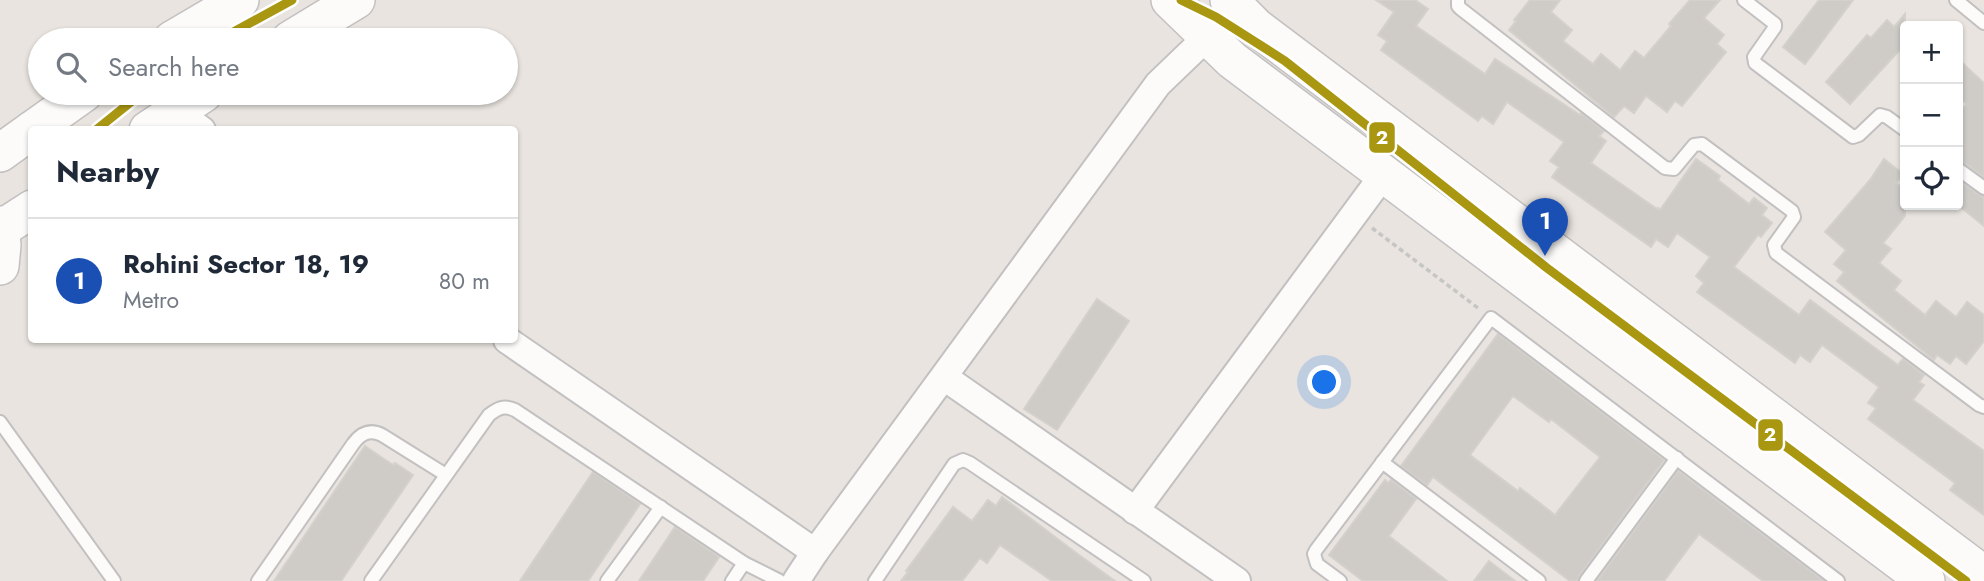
<!DOCTYPE html>
<html lang="en">
<head>
<meta charset="utf-8">
<style>
	body { margin:0; font-family:Jost,sans-serif; background:#f2f2f3; color:#1f2937 }
	.controls { position:absolute; right:21px; top:21px; display:grid; overflow:hidden; border-radius:7px; box-shadow:0 2px 5px #0004 }
	.controls button { width:63px; height:63px; display:grid; place-items:center; padding:0; border:0; border-bottom:2px solid #e0e1e3; background:#fff; color:#1f2937; font:35px sans-serif }
	.you { position:absolute; left:1325px; top:383px; width:24px; height:24px; margin:-18px; border:5px solid #fff; border-radius:50%; background:#1a73e8; box-shadow:0 0 0 10px #1a73e833 }
	.badge { display:grid; place-items:center; width:46px; height:46px; border-radius:50%; background:#6d6b69; color:#fff; font-size:23px; font-weight:700 }
	.pin { position:absolute; translate:-50% -58px; filter:drop-shadow(0 2px 4px #0008) }
	.pin::after { content:''; position:absolute; top:37px; width:24px; height:21px; background:inherit; clip-path:polygon(0 0,100% 0,50% 100%) }
	.list { margin:0; padding:0; list-style:none }
	h2 { display:flex; justify-content:space-between; align-items:center; height:91px; margin:0; padding:0 28px; font-size:30px }
	h2 small { font-size:23px; font-weight:400; color:#747a83 }
	.list li { display:grid; grid-template-columns:46px 1fr auto; gap:21px; align-items:center; box-sizing:border-box; height:126px; padding:0 28px; border-top:2px solid #e0e1e3 }
	.list b { display:block; font-size:26px; white-space:nowrap }
	.list p { margin:0; font-size:23px; white-space:nowrap; color:#747a83 }
	.list em { font-size:23px; font-style:normal; color:#747a83 }
	.icon { flex:none; width:38px; height:38px; fill:none; stroke:currentColor; stroke-width:2; stroke-linecap:round; stroke-linejoin:round }
	.map { position:relative; flex:none; width:1984px; height:581px; overflow:hidden }
	.search { position:absolute; background:#fff; box-shadow:0 2px 5px #0004; left:28px; top:28px; width:490px; height:77px; display:flex; align-items:center; gap:18px; box-sizing:border-box; padding:0 24px; border-radius:38px; color:#747a83; font-size:26px }
	.panel { position:absolute; background:#fff; box-shadow:0 2px 5px #0004; left:28px; top:126px; width:490px; height:217px; border-radius:7px }
	.map>svg:first-child { display:block }
	.building { fill:#cfccc8; stroke:#d4d0cb; stroke-width:2; fill-rule:evenodd }
	.lines { fill:none; stroke-linecap:round; stroke-linejoin:round }
	.lane-casing { stroke:#c2c0c1; stroke-width:16 }
	.street-casing { stroke:#c2c0c1; stroke-width:30 }
	.secondary-casing { stroke:#c2c0c1; stroke-width:40 }
	.path { stroke:#c6c6c5; stroke-width:3.5; stroke-dasharray:5 3.5; stroke-linecap:butt }
	.lane { stroke:#fcfbfa; stroke-width:12 }
	.street { stroke:#fcfbfa; stroke-width:26 }
	.secondary { stroke:#fcfbfa; stroke-width:37 }
	.metro-1-casing { stroke:#fff; stroke-width:14 }
	.metro-1 { stroke:#aa9711; stroke-width:9 }
	.line-badge { stroke:#fff; stroke-width:2.5 }
	.badge-label { font-size:19px; text-anchor:middle; font-weight:bold; fill:#fff }
</style>
</head>
<body>
<div class="map">
<svg width="1984" height="581" viewBox="0 0 1984 581">
	<rect width="100%" height="100%" fill="#e9e4df"/>
	<!-- building -->
	<g class="building">
		<polygon points="1376,0 1415,0 1428,9 1416,26 1485,74 1495,59 1580,115 1581,113 1604,131 1599,136 1606,141 1591,163 1657,209 1658,208 1660,210 1696,159 1720,176 1718,180 1749,204 1754,198 1767,208 1762,215 1772,223 1761,237 1758,235 1734,267 1799,315 1810,300 1898,365 1903,359 1924,375 1919,382 1924,385 1913,400 1984,451 1984,515 1950,490 1955,483 1868,419 1876,408 1868,403 1879,387 1822,345 1810,362 1800,355 1795,363 1697,292 1704,283 1696,276 1710,257 1677,233 1668,247 1656,239 1651,247 1552,177 1559,167 1550,161 1564,142 1507,102 1493,124 1482,116 1478,121 1381,50 1387,41 1378,35 1394,12"/>
		<polygon points="1530,0 1560,0 1551,12 1572,30 1563,41 1593,64 1601,54 1620,70 1635,51 1644,58 1671,26 1669,24 1690,0 1720,0 1704,18 1724,35 1717,44 1726,52 1682,106 1675,101 1667,112 1646,96 1634,113 1624,106 1614,117 1509,30 1516,21 1514,20"/>
		<polygon points="1819,0 1853,0 1805,64 1783,47"/>
		<polygon points="1905,14 1905,44 1850,104 1826,82 1867,35 1871,38 1887,20 1894,27"/>
		<polygon points="1958,59 1984,83 1984,177 1963,162 1958,160 1958,114 1967,104 1958,96"/>
		<polygon points="1884,159 1903,174 1896,183 1905,190 1905,216 1883,243 1891,249 1879,263 1901,281 1894,290 1925,315 1936,301 1956,317 1967,302 1984,315 1984,341 1966,364 1956,356 1950,364 1937,355 1934,360 1837,281 1844,272 1834,264 1846,250 1825,232 1870,180"/>
		<polygon points="1958,180 1979,195 1984,197 1984,226 1958,205"/>
		<polygon points="1097,299 1129,321 1057,430 1024,409"/>
		<path d="M1498,334l166,126 -85,116 -2,5h-7l-137,-104 -6,8 -26,-19zM1513,396l36,26 2,-3 49,38 -45,58 -35,-27 -2,3 -48,-36z"/>
		<polygon points="365,446 393,465 395,463 413,475 341,581 274,581"/>
		<polygon points="1678,471 1824,581 1763,581 1699,534 1664,581 1597,581"/>
		<polygon points="593,472 640,504 588,581 520,581"/>
		<polygon points="1385,480 1388,483 1391,480 1416,499 1389,536 1447,581 1363,581 1329,555"/>
		<polygon points="1002,497 1075,552 1115,581 1052,581 1000,545 987,563 980,558 962,581 901,581 908,572 906,571 953,507 972,521 988,500 996,506"/>
		<polygon points="675,527 719,557 703,581 639,581"/>
		<polygon points="1489,561 1515,581 1474,581"/>
	</g>
	<g class="lines">
		<defs>
			<g id="lane">
				<polyline points="1458,0 1458,6 1461,9 1665,168 1674,169 1694,145 1702,144 1792,211 1794,217 1774,245 1776,253 1979,405 1984,407"/>
				<polyline points="1744,0 1775,24 1775,27 1754,57 1755,63 1853,137 1859,135 1880,115 1887,117 1905,130"/>
				<polyline points="1956,0 1984,23"/>
				<polyline points="1958,169 1984,188"/>
				<polyline points="0,422 114,581"/>
				<polyline points="1382,462 1539,581"/>
				<path d="M258,581l95,-137c8,-11 17,-15 29,-9l64,40"/>
				<path d="M371,581l118,-166c9,-7 15,-10 26,-5l229,153 36,18"/>
				<polyline points="607,581 661,507"/>
				<polyline points="732,581 744,563"/>
				<polyline points="875,581 954,464 963,460 970,463 1144,581"/>
				<polyline points="1340,581 1317,564 1314,554 1316,550 1491,318 1838,581"/>
				<polyline points="1586,581 1677,458"/>
			</g>
			<g id="street">
				<polyline points="176,111 202,130"/>
				<polyline points="507,340 815,552"/>
				<polyline points="944,377 1237,581"/>
				<polyline points="1135,511 1384,174"/>
				<polyline points="796,581 815,552 1158,84 1208,36 1235,0"/>
			</g>
			<g id="secondary">
				<polyline points="1170,0 1232,60 1926,581"/>
				<polyline points="1229,0 1256,27 1984,575"/>
				<polyline points="172,40 240,0"/>
				<polyline points="290,40 356,0"/>
				<polyline points="32,130 84,93"/>
				<polyline points="148,130 204,93"/>
				<polyline points="0,153 32,130"/>
				<polyline points="0,225 2,245 0,266"/>
				<polyline points="1,229 32,209"/>
			</g>
		</defs>
		<!-- lane casing -->
		<use href="#lane" class="lane-casing"/>
		<!-- street casing -->
		<use href="#street" class="street-casing"/>
		<!-- secondary casing -->
		<use href="#secondary" class="secondary-casing"/>
		<!-- path -->
		<polyline class="path" points="1372,228 1478,308"/>
		<!-- lane -->
		<use href="#lane" class="lane"/>
		<!-- street -->
		<use href="#street" class="street"/>
		<!-- secondary -->
		<use href="#secondary" class="secondary"/>
		<defs>
			<g id="metro-1">
				<polyline points="1181,0 1216,17 1285,61 1547,268 1966,581"/>
				<polyline points="219,40 292,0"/>
				<polyline points="96,130 142,93"/>
			</g>
		</defs>
		<!-- metro-1 casing -->
		<use href="#metro-1" class="metro-1-casing"/>
		<!-- metro-1 -->
		<use href="#metro-1" class="metro-1"/>
	</g>
	<g class="line-badge">
		<rect x="1368" y="121" width="28" height="33" rx="7" fill="#aa9711"/>
		<rect x="1757" y="418" width="27" height="34" rx="7" fill="#aa9711"/>
	</g>
	<g class="badge-label">
		<text x="1382" y="144">2</text>
		<text x="1770" y="441">2</text>
	</g>
</svg>
<div class="controls">
<button>+</button>
<button>−</button>
<button><svg class="icon" aria-label="locate" viewBox="0 0 24 24"><circle cx="12" cy="12" r="6"/><path d="M12 2v4M12 18v4M2 12h4M18 12h4"/></svg></button>
</div>
<div class="you"></div>
<div class="pin badge" style="left:1545px;top:256px;background:#1a4fb4">1</div>
<div class="search"><svg class="icon" aria-label="search" viewBox="0 0 24 24"><circle cx="10" cy="10" r="6"/><path d="M15 15l6 6"/></svg>Search here</div>
<section class="panel">
<h2>Nearby<small></small></h2>
<ul class="list">
<li><span class="badge" style="background:#1a4fb4">1</span><div><b>Rohini Sector 18, 19</b><p>Metro</p></div><em>80 m</em></li>
</ul>
</section>
</div>
</body>
</html>
